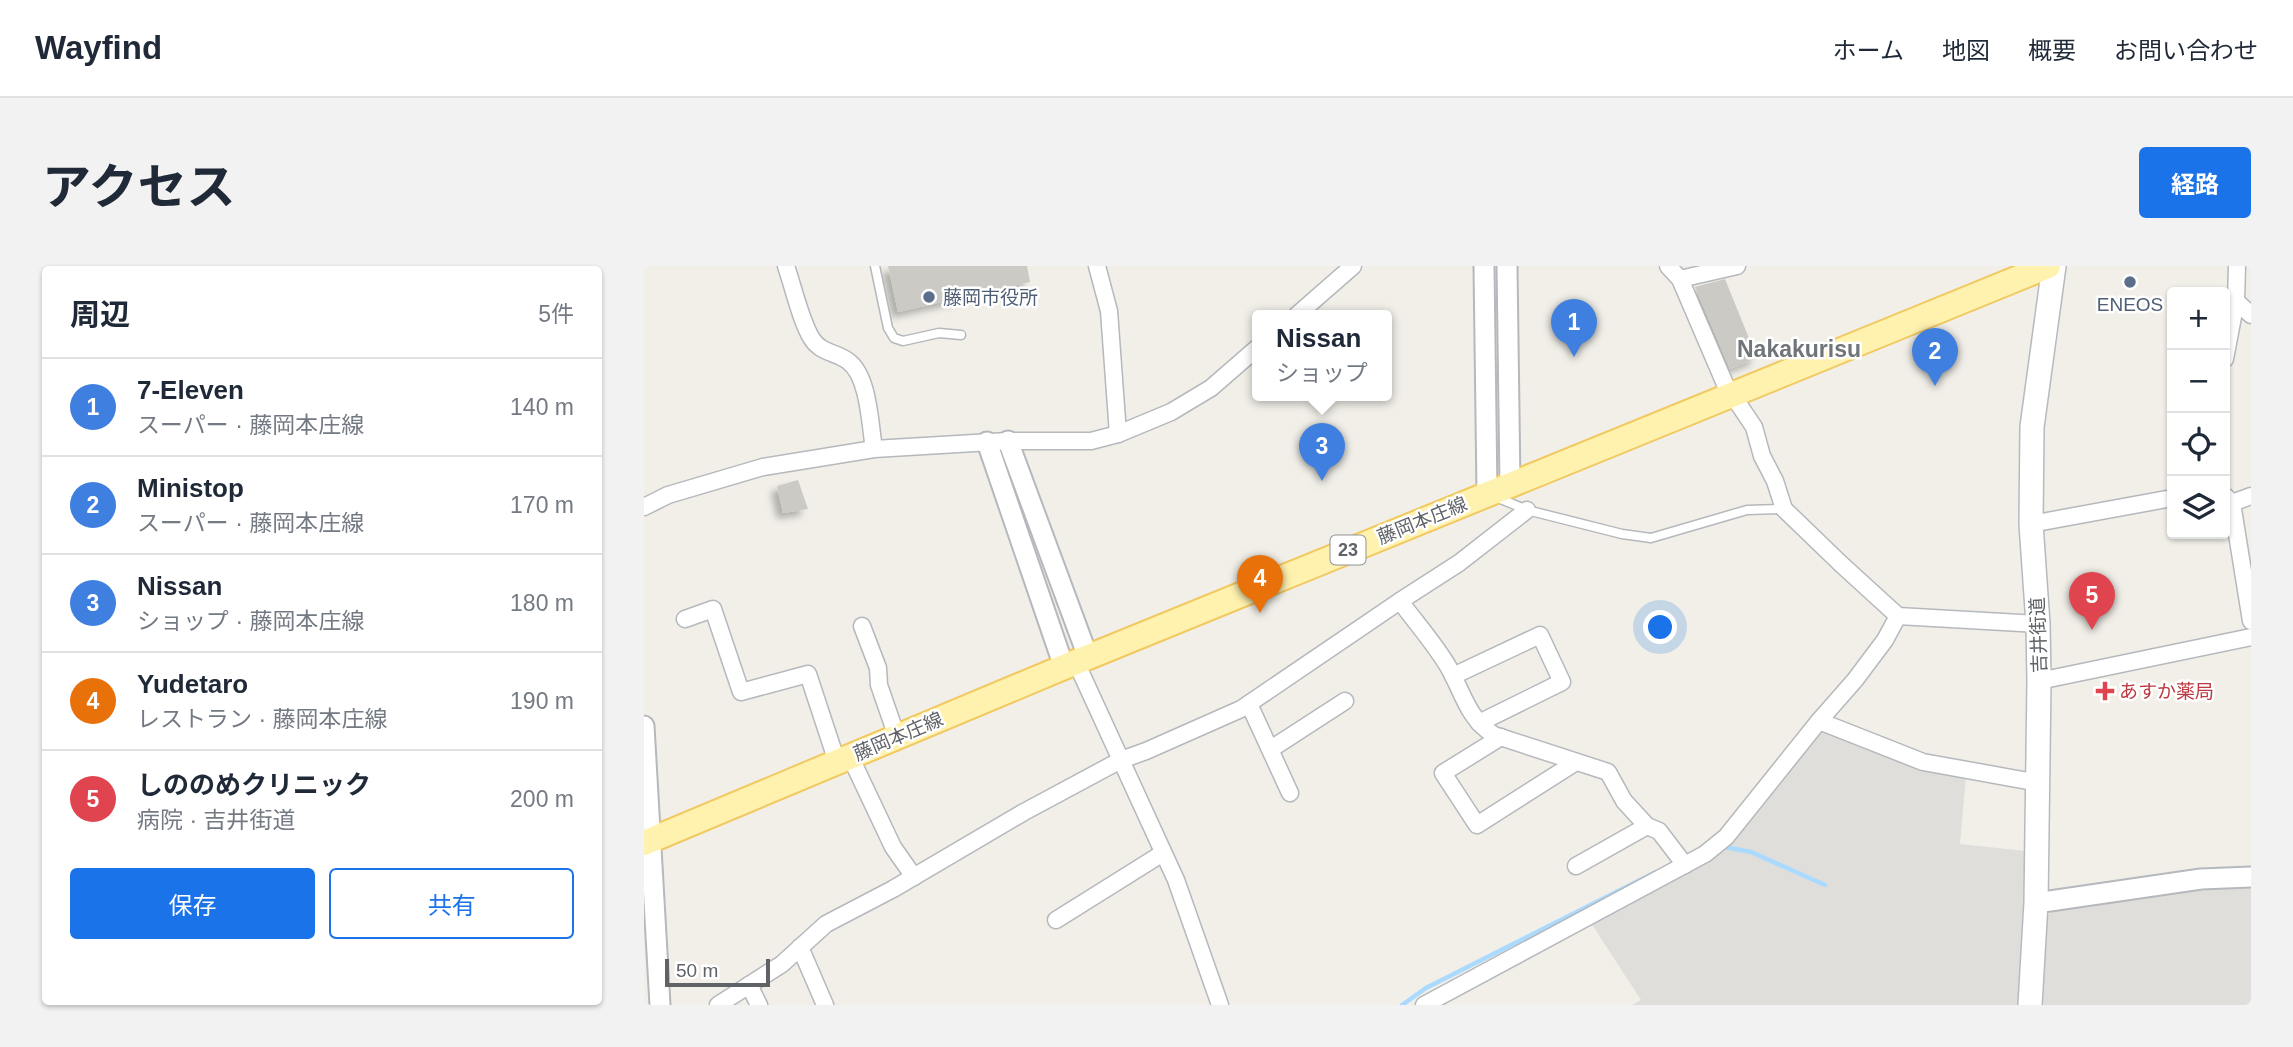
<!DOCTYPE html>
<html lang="ja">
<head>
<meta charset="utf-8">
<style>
	body { margin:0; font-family:Arial,"Noto Sans JP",sans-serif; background:#f2f2f3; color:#1f2937 }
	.controls { position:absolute; right:21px; top:21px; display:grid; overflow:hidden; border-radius:7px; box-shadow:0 2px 5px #0004 }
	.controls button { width:63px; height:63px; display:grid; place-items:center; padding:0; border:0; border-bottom:2px solid #e0e1e3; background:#fff; color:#1f2937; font:35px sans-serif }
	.scale { position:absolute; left:21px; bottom:18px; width:105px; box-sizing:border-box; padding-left:7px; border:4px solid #5f6368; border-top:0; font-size:19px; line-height:24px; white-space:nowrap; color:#5f6368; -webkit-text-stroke:5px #fff; paint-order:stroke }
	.you { position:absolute; left:1017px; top:362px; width:24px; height:24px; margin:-18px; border:5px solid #fff; border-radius:50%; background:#1a73e8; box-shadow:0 0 0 10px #1a73e833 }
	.badge { display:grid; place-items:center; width:46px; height:46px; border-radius:50%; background:#1a73e8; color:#fff; font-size:23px; font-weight:700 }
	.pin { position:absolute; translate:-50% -58px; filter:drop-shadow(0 2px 4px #0008) }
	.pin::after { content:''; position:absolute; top:37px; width:24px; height:21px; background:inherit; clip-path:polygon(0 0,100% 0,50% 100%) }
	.popup { position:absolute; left:608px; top:44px; width:140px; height:91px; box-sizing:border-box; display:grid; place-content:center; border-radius:7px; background:#fff; filter:drop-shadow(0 2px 5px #0005); font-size:23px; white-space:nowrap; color:#747a83 }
	.popup b { font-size:26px; color:#1f2937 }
	.popup::after { content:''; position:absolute; left:50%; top:100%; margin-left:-14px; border:14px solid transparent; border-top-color:#fff }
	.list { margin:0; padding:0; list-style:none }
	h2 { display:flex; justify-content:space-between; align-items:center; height:91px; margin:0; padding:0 28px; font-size:30px }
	h2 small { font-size:23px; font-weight:400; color:#747a83 }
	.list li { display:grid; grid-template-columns:46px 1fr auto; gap:21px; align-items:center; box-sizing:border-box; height:98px; padding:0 28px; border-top:2px solid #e0e1e3 }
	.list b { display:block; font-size:26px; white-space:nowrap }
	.list p { margin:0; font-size:23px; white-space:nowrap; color:#747a83 }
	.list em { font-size:23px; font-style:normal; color:#747a83 }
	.actions { display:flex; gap:14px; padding:21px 28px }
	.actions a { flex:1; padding:16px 0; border:2px solid #1a73e8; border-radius:7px; text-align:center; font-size:24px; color:#1a73e8 }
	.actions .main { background:#1a73e8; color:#fff }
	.icon { flex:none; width:38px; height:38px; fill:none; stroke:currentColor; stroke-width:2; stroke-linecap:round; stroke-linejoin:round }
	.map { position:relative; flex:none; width:1607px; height:739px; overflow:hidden; border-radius:7px }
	header { display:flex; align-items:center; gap:42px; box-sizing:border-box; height:98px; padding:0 35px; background:#fff; border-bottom:2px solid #e0e1e3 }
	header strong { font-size:33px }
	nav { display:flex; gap:38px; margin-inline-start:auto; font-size:24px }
	.intro { display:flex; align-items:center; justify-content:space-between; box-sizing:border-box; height:168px; padding:0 42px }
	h1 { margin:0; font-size:49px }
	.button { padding:18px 32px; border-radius:7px; background:#1a73e8; color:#fff; font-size:24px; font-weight:700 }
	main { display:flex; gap:42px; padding:0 42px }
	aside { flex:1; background:#fff; border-radius:7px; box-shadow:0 2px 5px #0004 }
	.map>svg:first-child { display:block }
	.industrial { fill:#e0deda }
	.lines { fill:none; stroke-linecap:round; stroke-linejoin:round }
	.stream { stroke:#aadaff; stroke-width:4.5 }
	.building { fill:#cccac5; filter:url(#shadow) }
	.service-casing { stroke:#b5b8bc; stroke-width:11 }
	.minor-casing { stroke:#b5b8bc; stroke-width:19 }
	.tertiary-casing { stroke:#b5b8bc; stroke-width:23 }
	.secondary-casing { stroke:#b6babf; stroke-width:26 }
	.primary-casing { stroke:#f2c960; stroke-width:28 }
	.service { stroke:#fff; stroke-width:8 }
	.minor { stroke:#fff; stroke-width:16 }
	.tertiary { stroke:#fff; stroke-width:19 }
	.secondary { stroke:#fff; stroke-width:23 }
	.primary { stroke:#fff2af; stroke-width:24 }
	.service-dot { fill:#5c6f8a; stroke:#fff; stroke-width:2.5 }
	.health-dot { fill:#e0444e; stroke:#fff; stroke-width:2.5 }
	.labels { text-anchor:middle; stroke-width:5; stroke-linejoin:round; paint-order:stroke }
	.shield { fill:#fff; stroke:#8f9295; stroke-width:2 }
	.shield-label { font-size:18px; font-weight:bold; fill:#5f6368 }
	.service-label { font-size:19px; fill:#4e5e75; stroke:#fff; text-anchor:start }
	.street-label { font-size:19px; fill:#5f6368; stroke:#fff }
	.health-label { font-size:19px; fill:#be3a42; stroke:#fff; text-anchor:start }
	.quarter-label { font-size:23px; font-weight:bold; fill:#70757a; stroke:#fff }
</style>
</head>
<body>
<header>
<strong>Wayfind</strong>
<nav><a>ホーム</a><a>地図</a><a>概要</a><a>お問い合わせ</a></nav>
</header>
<div class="intro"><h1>アクセス</h1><a class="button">経路</a></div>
<main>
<aside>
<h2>周辺<small>5件</small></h2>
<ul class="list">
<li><span class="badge" style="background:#3f7fe0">1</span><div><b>7-Eleven</b><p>スーパー · 藤岡本庄線</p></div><em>140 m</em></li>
<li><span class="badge" style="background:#3f7fe0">2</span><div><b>Ministop</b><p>スーパー · 藤岡本庄線</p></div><em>170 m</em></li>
<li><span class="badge" style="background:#3f7fe0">3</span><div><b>Nissan</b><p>ショップ · 藤岡本庄線</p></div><em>180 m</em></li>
<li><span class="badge" style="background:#e8710a">4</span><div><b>Yudetaro</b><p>レストラン · 藤岡本庄線</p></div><em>190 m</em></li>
<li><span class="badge" style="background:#e0444e">5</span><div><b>しののめクリニック</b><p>病院 · 吉井街道</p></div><em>200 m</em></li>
</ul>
<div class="actions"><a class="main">保存</a><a>共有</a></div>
</aside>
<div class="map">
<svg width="1607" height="739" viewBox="0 0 1607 739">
	<defs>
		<filter id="shadow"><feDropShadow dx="-6" dy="6" stdDeviation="3.5" flood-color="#0004"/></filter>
	</defs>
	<rect width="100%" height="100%" fill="#f1efe8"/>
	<!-- industrial -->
	<g class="industrial">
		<polygon points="1176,461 1322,510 1316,578 1382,585 1374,739 988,739 997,734 947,657 1075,588 1088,575"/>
		<polygon points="1607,618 1607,739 1393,739 1398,655 1410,643 1557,621"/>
	</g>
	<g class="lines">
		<!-- stream -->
		<g class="stream">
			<polyline points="1081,581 1107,586 1181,619"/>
			<polyline points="758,739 782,722 1012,606"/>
		</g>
	</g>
	<!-- building -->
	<g class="building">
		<polygon points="244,0 383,0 386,16 254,46"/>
		<polygon points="1081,13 1113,92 1086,103 1051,21"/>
		<polygon points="154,214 164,243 139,247 133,220"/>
	</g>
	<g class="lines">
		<defs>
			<g id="service">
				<polyline points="231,0 244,62 250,72 259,75 295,67 317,69"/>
				<polyline points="852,231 883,244 978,268 1007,272 1103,244 1140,243"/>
			</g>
			<g id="minor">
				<path d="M142,0c7,20 15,56 26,73 9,14 24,13 36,22 21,15 22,64 26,88"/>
				<polyline points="453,0 465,45 474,168"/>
				<polyline points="1024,0 1036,13 1081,118 1110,161 1118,190 1131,215 1140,243 1197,298 1254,350 1394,358"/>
				<polyline points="1593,0 1592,35 1607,49"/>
				<polyline points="1036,13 1093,0"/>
				<polyline points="653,49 709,0"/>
				<polyline points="1581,93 1592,35"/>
				<polyline points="1581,230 1588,237 1607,355"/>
				<polyline points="1588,237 1607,230"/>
				<polyline points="0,241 24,229 119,201 230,183 364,175 447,175 474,168 527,146 567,122 613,82"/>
				<polyline points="1387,258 1528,232"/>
				<path d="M756,335c16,22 35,43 49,67 14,25 19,51 45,67l114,37 16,29 23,25 12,5 26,34"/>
				<polyline points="41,353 69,343 97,426 164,408 193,496"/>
				<polyline points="218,360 234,402 235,419 253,471"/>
				<polyline points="432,396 532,614 576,739"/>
				<polyline points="809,410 896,369 918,416 835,457"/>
				<polyline points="1395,415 1607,371"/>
				<polyline points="605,438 646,527"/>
				<polyline points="1175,455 1279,496 1395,517"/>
				<polyline points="857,471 799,507 833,559 932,496"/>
				<polyline points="627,483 701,435"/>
				<polyline points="206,490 249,581 270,611"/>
				<polyline points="932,600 1003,560"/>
				<polyline points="412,654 519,587"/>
				<polyline points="156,681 181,739"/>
				<polyline points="105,719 115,739"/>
				<polyline points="74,739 138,698 182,658 249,623 380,546 477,494 502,485 597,443 756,335 815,297 883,244"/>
				<polyline points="780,739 1061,588 1082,571 1175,455 1211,414 1241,374 1254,350"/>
			</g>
			<g id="tertiary">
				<polyline points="840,0 843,227"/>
				<polyline points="863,0 866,218"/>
				<polyline points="364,175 444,391"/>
				<polyline points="343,176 420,401"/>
				<polyline points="0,460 16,739"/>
				<polyline points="1392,637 1557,613 1607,611"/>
			</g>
			<polyline id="secondary" points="1386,739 1392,637 1395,415 1394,358 1387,258 1388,161 1410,0"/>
			<polyline id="primary" points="0,577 432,396 1404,0"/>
		</defs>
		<!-- service casing -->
		<use href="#service" class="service-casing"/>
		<!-- minor casing -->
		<use href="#minor" class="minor-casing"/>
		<!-- tertiary casing -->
		<use href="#tertiary" class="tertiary-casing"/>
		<!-- secondary casing -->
		<use href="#secondary" class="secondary-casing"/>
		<!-- primary casing -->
		<use href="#primary" class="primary-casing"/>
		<!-- service -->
		<use href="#service" class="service"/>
		<!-- minor -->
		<use href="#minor" class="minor"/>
		<!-- tertiary -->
		<use href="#tertiary" class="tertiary"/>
		<!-- secondary -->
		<use href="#secondary" class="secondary"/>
		<!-- primary -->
		<use href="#primary" class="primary"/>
	</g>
	<!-- markers -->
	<g class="service-dot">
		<circle cx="1486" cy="16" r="7"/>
		<circle cx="285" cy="31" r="7"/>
	</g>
	<path class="health-dot" d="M1457.5 414.5h7v7h7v7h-7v7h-7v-7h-7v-7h7z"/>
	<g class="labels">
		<!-- shield labels -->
		<rect class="shield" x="686.5" y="269.5" width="35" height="29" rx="5"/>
		<g class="shield-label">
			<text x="704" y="290">23</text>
		</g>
		<!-- service labels -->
		<g class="service-label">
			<text x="299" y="38">藤岡市役所</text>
			<text x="1486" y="45" text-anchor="middle">ENEOS</text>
		</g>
		<!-- street labels -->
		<g class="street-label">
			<text transform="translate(778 254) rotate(-22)" y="7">藤岡本庄線</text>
			<text transform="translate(1394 369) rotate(-92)" y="7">吉井街道</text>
			<text transform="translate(254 470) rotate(-23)" y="7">藤岡本庄線</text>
		</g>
		<!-- health labels -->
		<g class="health-label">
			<text x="1475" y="432">あすか薬局</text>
		</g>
		<!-- quarter labels -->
		<g class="quarter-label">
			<text x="1155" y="91">Nakakurisu</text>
		</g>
	</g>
</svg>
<div class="controls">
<button>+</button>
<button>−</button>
<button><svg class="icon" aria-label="locate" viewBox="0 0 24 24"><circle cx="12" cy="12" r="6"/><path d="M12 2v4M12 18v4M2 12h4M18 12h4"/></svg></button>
<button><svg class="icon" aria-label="layers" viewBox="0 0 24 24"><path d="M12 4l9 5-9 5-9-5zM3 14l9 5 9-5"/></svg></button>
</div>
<div class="scale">50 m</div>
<div class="you"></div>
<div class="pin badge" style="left:930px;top:91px;background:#3f7fe0">1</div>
<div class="pin badge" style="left:1291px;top:120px;background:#3f7fe0">2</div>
<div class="pin badge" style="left:678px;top:215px;background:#3f7fe0">3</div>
<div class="popup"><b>Nissan</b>ショップ</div>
<div class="pin badge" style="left:616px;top:347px;background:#e8710a">4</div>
<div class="pin badge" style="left:1448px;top:364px;background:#e0444e">5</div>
</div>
</main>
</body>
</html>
